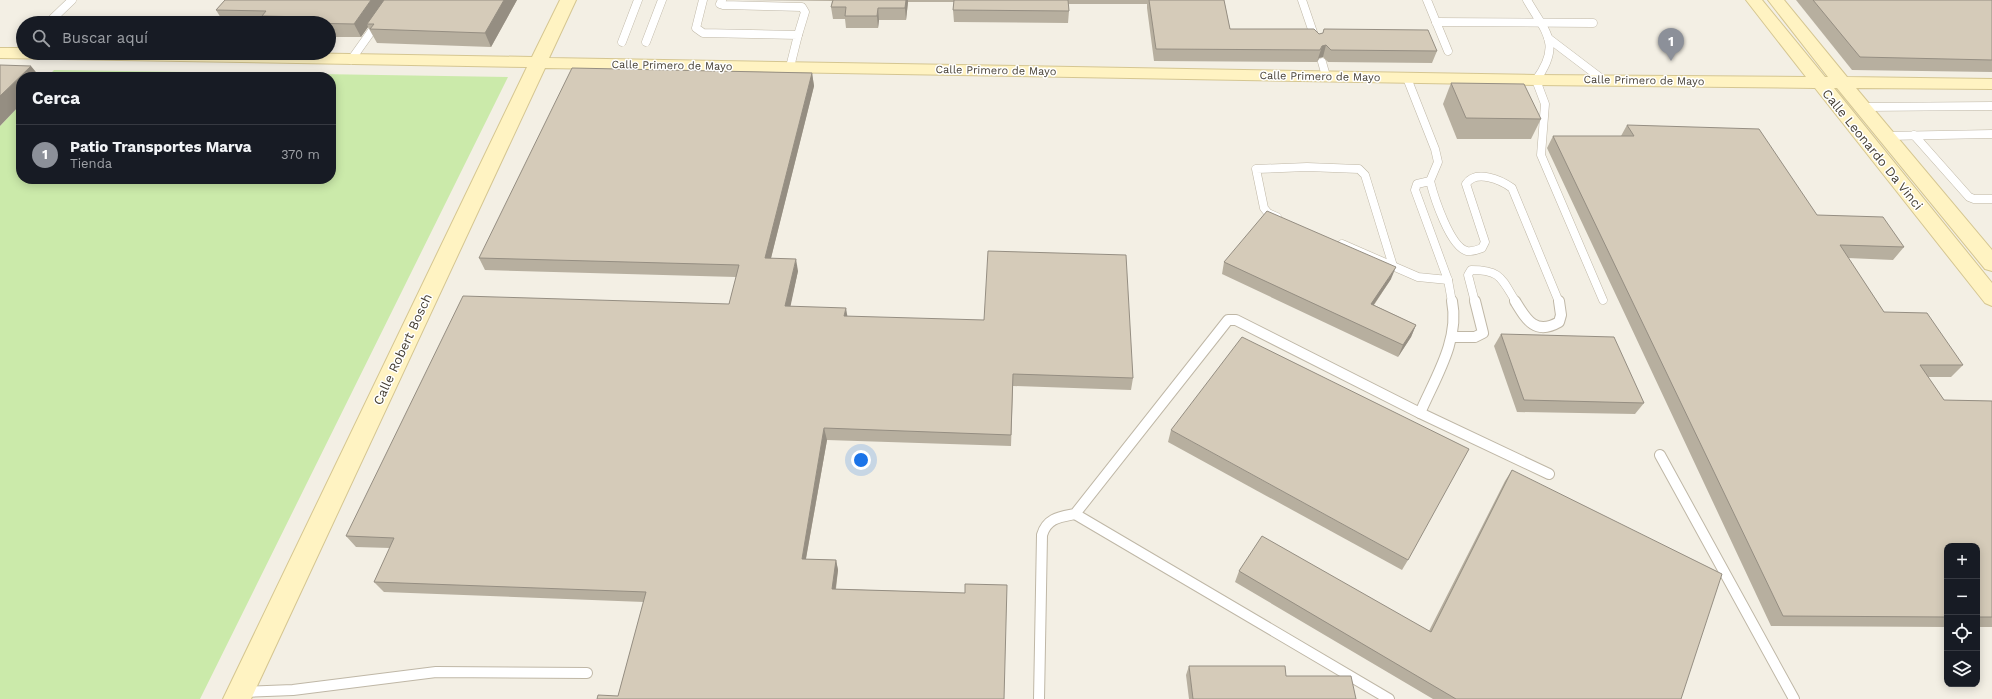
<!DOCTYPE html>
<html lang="es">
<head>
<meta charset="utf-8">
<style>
	body { margin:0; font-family:"Work Sans",sans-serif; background:#20242c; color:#f1f3f6 }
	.controls { position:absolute; right:12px; bottom:12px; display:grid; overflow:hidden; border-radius:8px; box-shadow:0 2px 10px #0003 }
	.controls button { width:36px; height:36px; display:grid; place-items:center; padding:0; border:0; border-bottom:1px solid #363941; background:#171b24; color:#f1f3f6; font:20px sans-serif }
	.you { position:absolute; left:861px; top:460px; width:14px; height:14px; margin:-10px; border:3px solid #fff; border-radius:50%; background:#1a73e8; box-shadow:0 0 0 6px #1a73e833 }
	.badge { display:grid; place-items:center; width:26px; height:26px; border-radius:50%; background:#8c9099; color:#fff; font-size:13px; font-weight:700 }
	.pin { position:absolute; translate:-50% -33px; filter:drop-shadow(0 1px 2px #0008) }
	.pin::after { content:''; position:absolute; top:21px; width:14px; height:12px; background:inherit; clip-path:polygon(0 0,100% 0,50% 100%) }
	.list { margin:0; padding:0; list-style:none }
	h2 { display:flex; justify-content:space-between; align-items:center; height:52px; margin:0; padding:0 16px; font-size:17px }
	h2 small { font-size:13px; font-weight:400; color:#9ea1a6 }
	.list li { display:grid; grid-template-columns:26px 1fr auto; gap:12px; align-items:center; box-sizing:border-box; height:60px; padding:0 16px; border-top:1px solid #363941 }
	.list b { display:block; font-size:15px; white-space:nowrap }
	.list p { margin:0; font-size:13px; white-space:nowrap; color:#9ea1a6 }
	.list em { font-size:13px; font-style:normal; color:#9ea1a6 }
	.icon { flex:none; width:22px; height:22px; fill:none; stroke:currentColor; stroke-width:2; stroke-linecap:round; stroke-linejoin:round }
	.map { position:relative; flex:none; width:1992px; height:699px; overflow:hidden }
	.search { position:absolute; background:#171b24; box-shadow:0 2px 10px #0003; left:16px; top:16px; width:320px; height:44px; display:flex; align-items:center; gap:10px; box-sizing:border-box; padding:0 14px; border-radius:22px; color:#9ea1a6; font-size:15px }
	.panel { position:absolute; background:#171b24; box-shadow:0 2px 10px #0003; left:16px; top:72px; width:320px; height:112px; border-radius:16px }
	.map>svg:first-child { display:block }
	.green { fill:#cbeaaa }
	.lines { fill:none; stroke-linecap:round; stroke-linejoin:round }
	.service-far1-casing { stroke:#bfb7a6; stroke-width:9 }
	.service-casing { stroke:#bfb7a6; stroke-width:12 }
	.secondary-casing { stroke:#d5c691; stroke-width:2 }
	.service-far1 { stroke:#fff; stroke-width:8 }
	.service { stroke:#fff; stroke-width:10 }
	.secondary { fill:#fff3c2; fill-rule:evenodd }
	.wall { fill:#b7af9f }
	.shaded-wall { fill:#958e82 }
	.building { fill:#d5cbb9; stroke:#958e82 }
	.labels { text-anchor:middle; stroke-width:3; stroke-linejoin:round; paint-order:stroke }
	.far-street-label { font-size:11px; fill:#453f34; stroke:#fff }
	.street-label { font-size:13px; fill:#453f34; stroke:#fff }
</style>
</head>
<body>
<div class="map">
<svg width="1992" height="699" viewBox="0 0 1992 699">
	<rect width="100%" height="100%" fill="#f3efe4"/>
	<!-- green -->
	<polygon class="green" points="54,70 508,77 200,699 0,699 0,126 21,104 21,179 331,179 331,77 47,77"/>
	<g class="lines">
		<defs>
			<g id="service-far1">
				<polyline points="703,0 696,28 703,33 798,35 790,67"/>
				<polyline points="722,0 720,4 723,5 802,7 805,12 798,35"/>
				<polyline points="1302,0 1316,41"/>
				<polyline points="1427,0 1448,51"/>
				<path d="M1527,0c19,33 35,44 9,80l9,24 -4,51 62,145"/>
				<polyline points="1436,22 1593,23"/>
				<polyline points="48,23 72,0"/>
				<polyline points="1548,38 1602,79"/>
				<polyline points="622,42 638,0"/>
				<polyline points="646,42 662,0"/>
				<polyline points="351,60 378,22"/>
				<polyline points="1322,62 1326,76"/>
				<polyline points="1407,78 1435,149 1438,162 1430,181"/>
				<polyline points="1862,107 1992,106"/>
				<polyline points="1914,135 1969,197 1974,199 1992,199"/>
				<polyline points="1886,136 1992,134"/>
				<polyline points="1277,217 1268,213 1264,208 1256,169 1307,167 1359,169 1365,175 1393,266"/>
				<path d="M1342,244l76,33 30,3 -33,-90 2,-6 13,-3c4,16 20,66 37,70 6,1 10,-1 15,-3l3,-6 -19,-58c10,-15 35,-4 46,4l47,114"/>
				<polyline points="1448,280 1452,302"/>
				<path d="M1475,302l-7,-27 3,-5c30,0 30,8 45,32"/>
			</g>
			<g id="service">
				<path d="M1515,301c11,18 20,35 44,21l2,-7 -2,-14"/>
				<polyline points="1453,337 1475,337 1483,333 1475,301"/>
				<path d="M1420,413c15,-35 40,-73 32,-112"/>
				<polyline points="1660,455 1794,699"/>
				<polyline points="1075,514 1389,699"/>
				<polyline points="243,692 293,690 436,672 587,673"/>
				<path d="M1039,699l3,-164c5,-17 18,-18 33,-21l153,-194h8l184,93 129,61"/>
			</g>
			<polygon id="secondary" points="560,0 576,0 549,58 1536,75 1806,77 1746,0 1762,0 1825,77 1828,77 1768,0 1784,0 1847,77 1992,79 1992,89 1856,88 1992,250 1992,271 1985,269 1837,88 1834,88 1992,283 1992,306 1985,303 1815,88 1536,85 545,68 251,699 223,699 527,67 0,58 0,48 23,48 23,53 291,53 532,57"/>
		</defs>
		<!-- service-far1 casing -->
		<use href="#service-far1" class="service-far1-casing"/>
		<!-- service casing -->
		<use href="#service" class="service-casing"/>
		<!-- secondary casing -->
		<use href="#secondary" class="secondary-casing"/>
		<!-- service-far1 -->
		<use href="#service-far1" class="service-far1"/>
		<!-- service -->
		<use href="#service" class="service"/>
		<!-- secondary -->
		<use href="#secondary" class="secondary"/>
	</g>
	<!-- wall -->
	<g class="wall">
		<polygon points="225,0 517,0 491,47 377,43 368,27 361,37 329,37 329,23 224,23 216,10"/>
		<polygon points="734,0 1224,0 1230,29 1319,34 1437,51 1432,63 1328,62 1323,57 1319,58 1317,62 1154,61 1147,8 1147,4 1068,4 1069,11 1068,23 954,22 953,10 954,2 908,2 906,20 879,20 878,28 846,28 845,19 833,19 831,7 832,1"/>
		<polygon points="1796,0 1992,0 1992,72 1852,70"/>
		<polygon points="812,73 814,86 771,258 798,271 790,306 847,316 1133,378 1131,390 1013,386 1011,446 827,440 806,559 836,560 838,570 836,589 965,593 1007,585 618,696 644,602 384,592 374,582 390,548 356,547 346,536 729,304 736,277 485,270 479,258"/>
		<polygon points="1451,83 1541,119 1531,139 1457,139 1443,104"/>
		<polygon points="1627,125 1817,215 1904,247 1893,260 1848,258 1884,312 1963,365 1951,377 1928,377 1944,400 1992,401 1992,627 1977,627 1977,546 1947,546 1947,627 1771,626 1547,148 1553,136 1621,136"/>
		<polygon points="1224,262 1391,279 1374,305 1416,325 1411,337 1398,357 1222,274"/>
		<polygon points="1501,334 1644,403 1635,414 1517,412 1494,346"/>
		<polygon points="1171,430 1408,560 1402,570 1168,442"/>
		<polygon points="1512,470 1681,699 1433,699 1235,582 1239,571 1429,631 1505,481"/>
		<polygon points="1189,666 1286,676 1356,699 1189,699 1186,675"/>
	</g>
	<!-- shaded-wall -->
	<g class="shaded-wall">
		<polygon points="371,0 388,0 367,24 368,27 361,37 354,24"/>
		<polygon points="504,0 517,0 491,47 485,33"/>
		<polygon points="906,0 908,0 908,2 906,20 905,8"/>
		<polygon points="878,8 879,20 878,28 877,16"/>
		<polygon points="1326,45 1323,57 1319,58 1317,62 1322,46"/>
		<polygon points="31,66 40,77 21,77 21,104 0,126 0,96"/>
		<polygon points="812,73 814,86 768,270 765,258"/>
		<polygon points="796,259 798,271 788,318 785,306"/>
		<polygon points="1396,267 1391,279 1366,316 1371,304"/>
		<polygon points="846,308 848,320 844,316"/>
		<polygon points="1416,325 1411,337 1398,357 1403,345"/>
		<polygon points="824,428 827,440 804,569 802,559"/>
		<polygon points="836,560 838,570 834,600 832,589"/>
	</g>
	<!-- building -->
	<g class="building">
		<polygon points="225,0 371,0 354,24 303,23 308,17 262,16 266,11 216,10"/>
		<polygon points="384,0 504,0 485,33 370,29 374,24 367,24"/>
		<polygon points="833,0 906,0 905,8 878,8 877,16 845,16 846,7 831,7"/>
		<polygon points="954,0 1068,0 1069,11 953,10"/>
		<polygon points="1149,0 1224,0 1230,29 1314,29 1319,34 1323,33 1324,29 1428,30 1437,51 1331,50 1326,45 1322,46 1320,50 1156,49"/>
		<polygon points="1813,0 1992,0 1992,60 1860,57"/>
		<polygon points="0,65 31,66 0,96"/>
		<polygon points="572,68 812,73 765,258 796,259 785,306 846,308 844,316 984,320 988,251 1126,255 1133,378 1013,374 1011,435 824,428 802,559 836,560 832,589 965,593 965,584 1007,585 1004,699 597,699 598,695 618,696 646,592 374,582 394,538 346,536 463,296 729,304 739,265 479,258"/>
		<polygon points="1451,83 1524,84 1541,119 1466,118"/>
		<polygon points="1627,125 1759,129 1817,215 1883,217 1904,247 1840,245 1884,312 1927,313 1963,365 1920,365 1944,400 1992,401 1992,617 1977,617 1977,546 1947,546 1947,617 1783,616 1553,136 1634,136"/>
		<polygon points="1267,211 1396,267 1371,304 1416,325 1403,345 1224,262"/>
		<polygon points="1501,334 1614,337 1644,403 1524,400"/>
		<polygon points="1242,337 1469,449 1408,560 1171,430"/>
		<polygon points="1512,470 1722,574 1681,699 1456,699 1239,571 1262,536 1431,632"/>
		<polygon points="1189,666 1285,666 1286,676 1351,676 1356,699 1193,699"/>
	</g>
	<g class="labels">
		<!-- far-street labels -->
		<g class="far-street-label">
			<text transform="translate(672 65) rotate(1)" y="4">Calle Primero de Mayo</text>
			<text transform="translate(996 70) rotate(1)" y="4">Calle Primero de Mayo</text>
			<text transform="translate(1320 76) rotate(1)" y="4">Calle Primero de Mayo</text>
			<text transform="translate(1644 80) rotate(1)" y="4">Calle Primero de Mayo</text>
		</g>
		<!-- street labels -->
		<g class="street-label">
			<text transform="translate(1873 149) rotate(51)" y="5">Calle Leonardo Da Vinci</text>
			<text transform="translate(402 349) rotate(-65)" y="5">Calle Robert Bosch</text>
		</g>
	</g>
</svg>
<div class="controls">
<button>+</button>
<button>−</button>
<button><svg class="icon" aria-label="locate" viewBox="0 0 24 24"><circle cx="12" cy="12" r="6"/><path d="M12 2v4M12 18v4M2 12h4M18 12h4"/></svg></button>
<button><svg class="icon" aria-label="layers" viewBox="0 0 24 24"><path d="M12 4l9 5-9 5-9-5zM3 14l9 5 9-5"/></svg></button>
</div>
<div class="you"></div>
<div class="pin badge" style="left:1671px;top:61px">1</div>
<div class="search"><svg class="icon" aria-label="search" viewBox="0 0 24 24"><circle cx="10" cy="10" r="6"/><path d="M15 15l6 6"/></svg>Buscar aquí</div>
<section class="panel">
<h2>Cerca<small></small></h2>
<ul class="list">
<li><span class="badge">1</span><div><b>Patio Transportes Marva</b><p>Tienda</p></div><em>370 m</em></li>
</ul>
</section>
</div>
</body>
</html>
